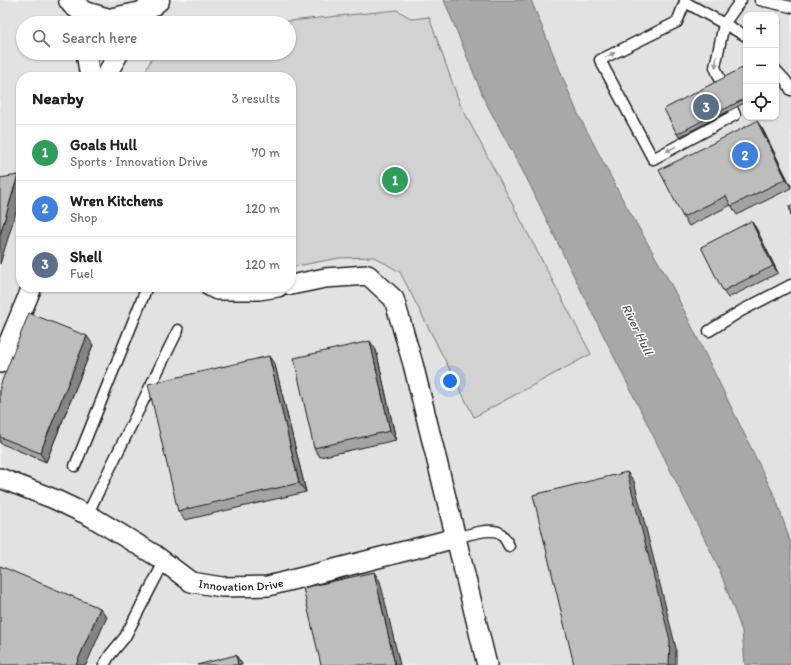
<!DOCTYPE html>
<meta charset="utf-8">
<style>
:root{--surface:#fff;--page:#f2f2f2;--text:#202124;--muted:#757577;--line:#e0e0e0;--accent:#b45309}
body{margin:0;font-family:Itim,sans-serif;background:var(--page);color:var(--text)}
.controls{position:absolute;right:12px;top:12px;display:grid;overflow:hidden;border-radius:8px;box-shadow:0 1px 3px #0004}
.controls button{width:36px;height:36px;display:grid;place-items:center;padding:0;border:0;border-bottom:1px solid var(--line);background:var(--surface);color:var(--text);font:20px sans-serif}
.you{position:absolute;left:450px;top:381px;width:14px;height:14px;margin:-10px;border:3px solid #fff;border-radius:50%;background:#1a73e8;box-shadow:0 0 0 6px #1a73e833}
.badge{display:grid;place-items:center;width:26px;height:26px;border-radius:50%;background:var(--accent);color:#fff;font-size:13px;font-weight:700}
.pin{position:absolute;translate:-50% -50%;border:2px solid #fff;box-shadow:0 1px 4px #0006}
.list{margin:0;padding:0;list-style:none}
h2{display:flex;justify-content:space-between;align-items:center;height:52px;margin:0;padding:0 16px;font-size:17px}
h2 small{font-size:13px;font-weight:400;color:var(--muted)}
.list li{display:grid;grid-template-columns:26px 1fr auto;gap:12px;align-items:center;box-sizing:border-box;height:56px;padding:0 16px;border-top:1px solid var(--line)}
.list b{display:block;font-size:15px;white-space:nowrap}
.list p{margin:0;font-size:13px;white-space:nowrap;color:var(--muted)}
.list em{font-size:13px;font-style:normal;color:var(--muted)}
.icon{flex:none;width:22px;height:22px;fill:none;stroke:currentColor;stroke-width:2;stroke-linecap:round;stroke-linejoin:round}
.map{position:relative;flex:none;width:791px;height:665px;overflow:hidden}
.search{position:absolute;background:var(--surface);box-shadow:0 1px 3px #0004;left:16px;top:16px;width:280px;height:44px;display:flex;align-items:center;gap:10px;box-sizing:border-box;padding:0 14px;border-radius:22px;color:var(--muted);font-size:15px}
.panel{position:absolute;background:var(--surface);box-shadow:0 1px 3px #0004;left:16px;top:72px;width:280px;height:220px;border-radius:16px}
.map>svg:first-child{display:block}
.built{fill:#e2e2e2;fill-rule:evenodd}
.green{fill:#d2d2d2;stroke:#777}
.water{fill:#a8a8a8;stroke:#707070}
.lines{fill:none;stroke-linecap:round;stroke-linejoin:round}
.lane-casing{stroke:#1c1c1c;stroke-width:13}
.street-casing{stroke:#1c1c1c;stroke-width:22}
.primary-casing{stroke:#1c1c1c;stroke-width:25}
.lane{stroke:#fff;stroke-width:10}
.street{stroke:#fff;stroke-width:19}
.primary{stroke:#fff;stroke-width:22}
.wall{fill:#a3a3a3;stroke:#1c1c1c}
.shaded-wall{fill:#848484;stroke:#1c1c1c}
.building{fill:#bdbdbd;stroke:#1c1c1c}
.oneway{fill:#999}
.labels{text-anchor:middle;stroke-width:3;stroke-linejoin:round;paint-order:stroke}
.street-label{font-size:12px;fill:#1c1c1c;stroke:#fff}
.water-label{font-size:13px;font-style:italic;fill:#5b5b5b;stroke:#fff}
</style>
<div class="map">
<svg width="791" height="665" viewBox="0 0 791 665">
<rect width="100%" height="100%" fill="#f2f2f2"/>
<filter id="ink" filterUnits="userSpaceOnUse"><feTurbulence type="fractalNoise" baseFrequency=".025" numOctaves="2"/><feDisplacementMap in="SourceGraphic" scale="8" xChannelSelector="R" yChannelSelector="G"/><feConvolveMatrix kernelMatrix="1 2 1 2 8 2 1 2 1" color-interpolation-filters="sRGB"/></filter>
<g filter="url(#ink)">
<g class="built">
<path d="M0,0H444L485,101L529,183L563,254L718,566L742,631L745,665H0ZM23,23H289V53H23ZM21,77H291V287H21Z"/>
<path d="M531,0H791V544L776,498L673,288L577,112ZM746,15H776V117H746Z"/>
</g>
<path class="green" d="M397,10L412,19L429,17L460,104L591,354L474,417L400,272L374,257L339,258L291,267V77H143L154,53H289V23H270Z"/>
<path class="water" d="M444,0H531L577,112L621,196L673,288L776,499L791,544V665H745L742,631L718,566L563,254L529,183L485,101Z"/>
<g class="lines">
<g class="lane-casing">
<g id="lane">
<path d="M685,0V2L746,36"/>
<path d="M760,0L791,7"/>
<path d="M685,2L677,22L600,60L653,159L735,115L715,67L724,24L741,0"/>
<path d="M776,70L786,81L791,90"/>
<path d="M709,331L741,311L791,285"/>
<path d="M75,466L147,287"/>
<path d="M87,515L178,330"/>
<path d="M456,538C467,535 490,527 500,533C504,536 507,542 509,546"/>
<path d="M104,665L110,655L125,637L164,562"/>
</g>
</g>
<g class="street-casing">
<g id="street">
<path d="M86,53L90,77"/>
<path d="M105,77L119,53"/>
<path d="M291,285L325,278L368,275L394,299L413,364L456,538"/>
<path d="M211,287L217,290H259L278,287"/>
<path d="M0,363L32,287"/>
<path id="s1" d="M0,478L54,499L92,517L155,555L191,582L222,587L268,586L456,538L487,665"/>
</g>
</g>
<g class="primary-casing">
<path id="primary" d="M70,0L73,4L85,13L109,20L142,13L158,0"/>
</g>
<use href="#lane" class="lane"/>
<use href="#street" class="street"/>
<use href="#primary" class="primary"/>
</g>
<g class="wall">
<path d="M742,68L746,75V102L679,137L677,134Z"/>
<path d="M757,121L763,130L791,186V188L737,215L731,205L689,226L683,217Z"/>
<path d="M751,221L756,228L778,273L728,298L723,291Z"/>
<path d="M93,345L46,462L0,443V386Z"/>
<path d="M376,350L396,440L320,457L314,448Z"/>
<path d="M275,365L306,492L185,520L178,511Z"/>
</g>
<g class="shaded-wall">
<path d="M757,121L763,130L791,187L786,179Z"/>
<path d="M18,175L21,179V196L0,264V235Z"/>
<path d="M751,221L756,228L778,273L773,266Z"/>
<path d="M87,336L93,345L46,462L40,453Z"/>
<path d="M370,341L376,350L396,440L390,431Z"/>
<path d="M269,356L275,365L306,492L299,483Z"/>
<path d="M627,472L634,481L676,648V665H669Z"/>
<path d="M374,572L380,581L400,665H395Z"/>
<path d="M100,608L107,617L86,665H76Z"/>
<path d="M236,655L242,664V665H238Z"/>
</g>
<g class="building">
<path d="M742,68L746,75V98L677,134L664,109Z"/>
<path d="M757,121L786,179L731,206L726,196L683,217L659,170Z"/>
<path d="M18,175L0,235V178Z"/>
<path d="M791,205V215L789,206Z"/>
<path d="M751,221L773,266L723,291L701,247Z"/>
<path d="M29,313L87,336L40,453L0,437V386Z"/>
<path d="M370,341L390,431L314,448L294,358Z"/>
<path d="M269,356L299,483L178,511L148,384Z"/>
<path d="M627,472L670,640L669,665H574L533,495Z"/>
<path d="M0,566L100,608L76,665H0Z"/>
<path d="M374,572L395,665H321L303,588Z"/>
<path d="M236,655L238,665H197Z"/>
</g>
<defs><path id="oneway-solid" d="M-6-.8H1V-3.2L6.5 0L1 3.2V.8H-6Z"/></defs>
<g class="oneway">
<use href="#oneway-solid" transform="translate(610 55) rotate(-26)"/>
<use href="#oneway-solid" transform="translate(716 62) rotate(97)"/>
<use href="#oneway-solid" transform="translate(671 149) rotate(152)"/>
</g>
</g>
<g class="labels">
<g class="street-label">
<text dy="4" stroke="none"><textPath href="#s1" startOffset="269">Innovation Drive</textPath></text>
</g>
<g class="water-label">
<text transform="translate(638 329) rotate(64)" y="5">River Hull</text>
</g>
</g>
</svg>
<div class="controls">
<button>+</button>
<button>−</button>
<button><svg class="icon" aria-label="locate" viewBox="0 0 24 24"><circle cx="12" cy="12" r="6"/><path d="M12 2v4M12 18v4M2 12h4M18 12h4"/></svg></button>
</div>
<div class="you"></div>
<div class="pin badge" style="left:395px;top:180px;background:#2e9e5b">1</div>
<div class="pin badge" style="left:745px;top:155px;background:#3f7fe0">2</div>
<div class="pin badge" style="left:706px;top:107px;background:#5c6f8a">3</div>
<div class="search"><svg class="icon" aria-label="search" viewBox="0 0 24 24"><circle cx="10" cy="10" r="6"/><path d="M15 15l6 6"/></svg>Search here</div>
<section class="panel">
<h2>Nearby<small>3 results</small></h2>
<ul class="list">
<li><span class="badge" style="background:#2e9e5b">1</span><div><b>Goals Hull</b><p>Sports · Innovation Drive</p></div><em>70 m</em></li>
<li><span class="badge" style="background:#3f7fe0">2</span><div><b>Wren Kitchens</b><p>Shop</p></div><em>120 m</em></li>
<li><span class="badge" style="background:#5c6f8a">3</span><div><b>Shell</b><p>Fuel</p></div><em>120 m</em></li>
</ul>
</section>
</div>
